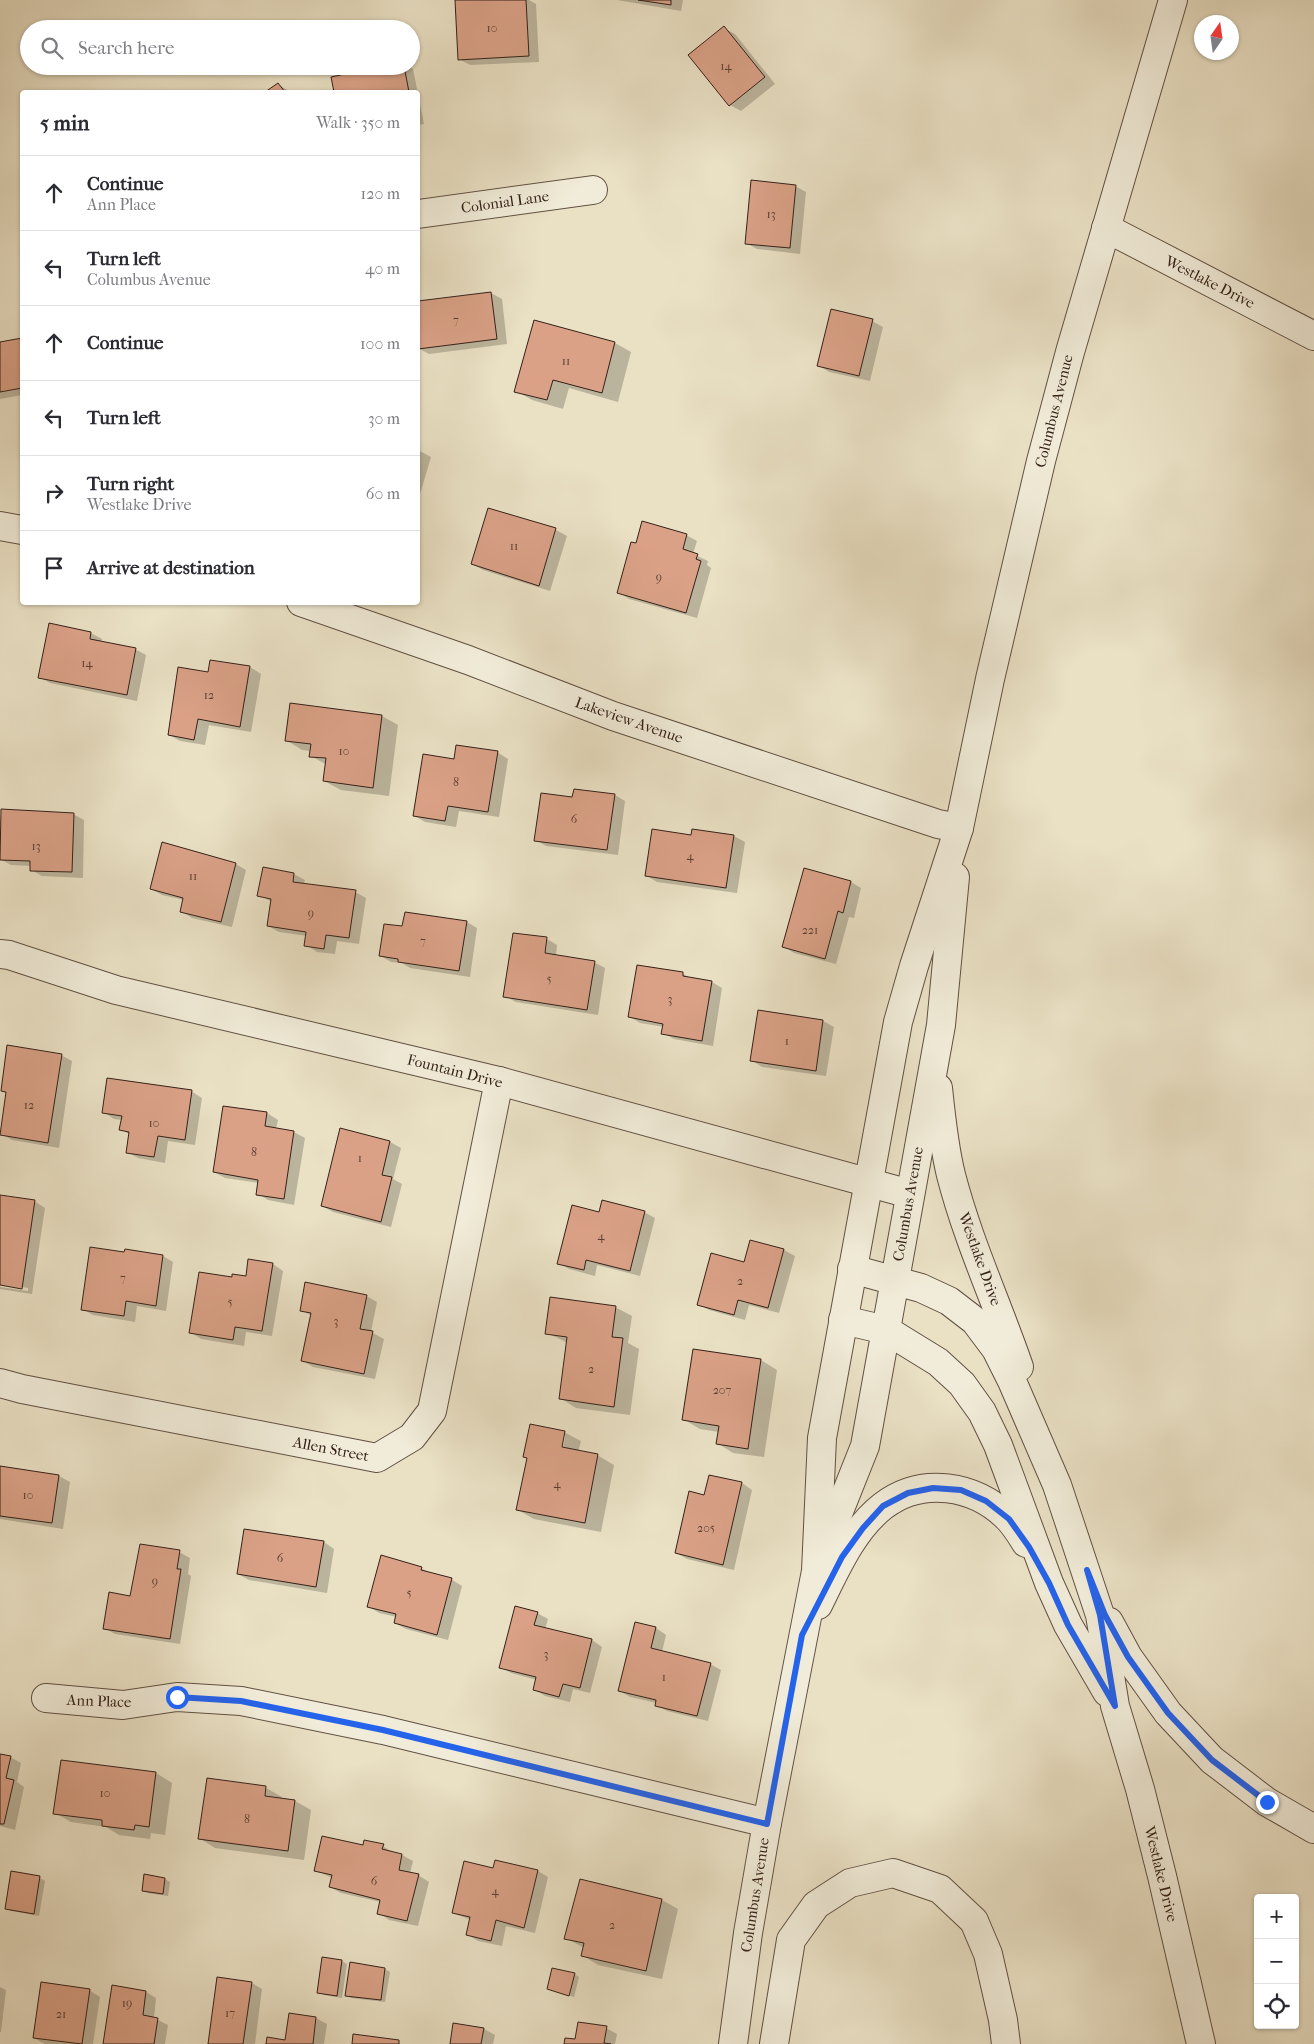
<!DOCTYPE html>
<meta charset="utf-8">
<style>
:root{--surface:#fff;--page:#f7f7f7;--text:#2b2b33;--muted:#7c7c81;--line:#e1e1e2}
body{margin:0;font-family:"IM FELL French Canon",serif;background:var(--page);color:var(--text)}
.controls{position:absolute;right:15px;bottom:15px;display:grid;overflow:hidden;border-radius:5px;box-shadow:0 1px 4px #0004}
.controls button{width:45px;height:45px;display:grid;place-items:center;padding:0;border:0;border-bottom:1px solid var(--line);background:var(--surface);color:var(--text);font:25px sans-serif}
.compass{position:absolute;left:1194px;top:15px;width:45px;height:45px;border-radius:50%;background:var(--surface);box-shadow:0 1px 4px #0004;rotate:13deg}
.stop{position:absolute;width:15px;height:15px;margin:-11px;border:4px solid #2563eb;border-radius:50%;background:#fff}
.stop.end{background:#2563eb;border-color:#fff;box-shadow:0 1px 5px #0008}
.list{margin:0;padding:0;list-style:none}
h2{display:flex;justify-content:space-between;align-items:center;height:65px;margin:0;padding:0 20px;font-size:21px}
h2 small{font-size:16px;font-weight:400;color:var(--muted)}
.list li{display:grid;grid-template-columns:32px 1fr auto;gap:15px;align-items:center;box-sizing:border-box;height:75px;padding:0 20px;border-top:1px solid var(--line)}
.list b{display:block;font-size:19px;white-space:nowrap}
.list p{margin:0;font-size:16px;white-space:nowrap;color:var(--muted)}
.list em{font-size:16px;font-style:normal;color:var(--muted)}
.icon{flex:none;width:28px;height:28px;fill:none;stroke:currentColor;stroke-width:2;stroke-linecap:round;stroke-linejoin:round}
.map{position:relative;flex:none;width:1314px;height:2044px;overflow:hidden}
.search{position:absolute;background:var(--surface);box-shadow:0 1px 4px #0004;left:20px;top:20px;width:400px;height:55px;display:flex;align-items:center;gap:12px;box-sizing:border-box;padding:0 18px;border-radius:28px;color:var(--muted);font-size:19px}
.panel{position:absolute;background:var(--surface);box-shadow:0 1px 4px #0004;left:20px;top:90px;width:400px;height:515px;border-radius:5px}
.map>svg:first-child{display:block}
.shadow{fill:#0003;fill-rule:evenodd}
.building{fill:#daa187;stroke:#332018}
.lines{fill:none;stroke-linecap:round;stroke-linejoin:round}
.minor-casing{stroke:#615043;stroke-width:30}
.minor{stroke:#f1ecd9;stroke-width:28}
.route{stroke:#2563eb;stroke-width:6}
.labels{text-anchor:middle;stroke-width:4.5;stroke-linejoin:round;paint-order:stroke}
.number-label{font-size:12px;fill:#5d4034}
.street-label{font-size:15px;fill:#332018;stroke:#f1ecd9}
</style>
<div class="map">
<svg width="1314" height="2044" viewBox="0 0 1314 2044">
<rect width="100%" height="100%" fill="#eae1c5"/>
<filter id="stains"><feTurbulence type="fractalNoise" baseFrequency=".004" numOctaves="4"/><feColorMatrix values="0 0 0 0 .2 0 0 0 0 .09 0 0 0 0 .02 0 0 0 .5 -.17"/></filter>
<radialGradient id="worn" r=".72"><stop offset=".6" stop-color="#630" stop-opacity="0"/><stop offset="1" stop-color="#630" stop-opacity=".3"/></radialGradient>
<g class="shadow">
<path d="M477,0H529L536,4L539,62L470,65L459,59Z"/>
<path d="M617,0H683L681,11Z"/>
<path d="M724,28L735,34L775,84L741,111L730,105Z"/>
<path d="M388,66H408L413,69L424,124L418,125V92H335L333,78Z"/>
<path d="M279,85L289,91L290,92H267Z"/>
<path d="M795,186L806,192L800,254L757,249L746,243Z"/>
<path d="M491,293L502,299L507,344L429,354L418,348V303Z"/>
<path d="M535,321L615,343L631,352L618,402L569,388L563,409L532,400L516,391Z"/>
<path d="M872,321L883,327L870,381L829,372L818,365Z"/>
<path d="M22,339V395L0,399V343Z"/>
<path d="M418,450L431,457L418,501Z"/>
<path d="M488,509L556,530L567,536L550,591L483,570L472,564Z"/>
<path d="M686,535L697,541L693,554L708,561L707,565L711,568L697,618L629,599L618,592Z"/>
<path d="M50,625L91,633L102,639L101,642L135,649L146,655L137,701L50,683L39,677Z"/>
<path d="M211,661L250,667L261,674L251,732L209,725L205,745L180,741L169,735L209,674Z"/>
<path d="M382,716L398,725L389,796L341,790L324,781L327,765L311,756V751L302,750L286,740Z"/>
<path d="M497,752L508,759L499,817L459,811L456,827L425,822L415,816L455,761Z"/>
<path d="M615,795L625,801L618,855L546,846L536,840L574,798Z"/>
<path d="M73,814L84,820L83,878L42,876L31,870V866L11,865L0,859Z"/>
<path d="M692,836H734L745,842L737,893L657,882L647,876Z"/>
<path d="M236,864L246,870L232,927L192,918L181,911L184,900L162,895L151,889Z"/>
<path d="M264,868L294,874L305,880L304,884L355,892L366,898L359,944L337,941L335,954L317,952L306,945L307,936L279,932L268,926L272,902L259,895Z"/>
<path d="M851,882L861,888L854,918L849,917L836,964L794,953L784,947Z"/>
<path d="M467,922L477,928L470,977L410,968L402,963L391,962L381,956L404,928Z"/>
<path d="M547,939L557,945L556,956L594,962L605,968L598,1015L516,1002L505,996Z"/>
<path d="M683,974L692,979L712,982L722,988L713,1046L674,1039L663,1033L664,1027L640,1023L630,1017Z"/>
<path d="M759,1011L823,1021L834,1027L826,1076L762,1067L751,1060Z"/>
<path d="M61,1055L72,1061L59,1148L12,1140L1,1134L7,1094L2,1091Z"/>
<path d="M191,1091L202,1098L195,1145L168,1141L165,1163L138,1158L127,1152L130,1135L121,1129L122,1120L114,1119L103,1112Z"/>
<path d="M224,1107L267,1113L278,1120L276,1129L294,1132L305,1138L294,1205L268,1200L258,1194L259,1183L225,1178L214,1172Z"/>
<path d="M341,1130L390,1142L401,1148L393,1179L402,1184L391,1227L333,1212L322,1206Z"/>
<path d="M0,1197L34,1201L45,1208L32,1294L0,1289V1287L28,1291V1288L0,1284Z"/>
<path d="M644,1212L655,1218L640,1276L597,1265L595,1276L569,1269L559,1263L600,1214Z"/>
<path d="M751,1242L784,1250L795,1256L779,1313L749,1305L745,1320L709,1310L698,1304L745,1263Z"/>
<path d="M163,1256L173,1262L166,1311L137,1306L135,1322L93,1315L82,1309Z"/>
<path d="M273,1264L283,1271L272,1336L246,1332L244,1346L201,1339L190,1332L233,1278L247,1277Z"/>
<path d="M366,1296L377,1302L371,1332L384,1339L375,1379L313,1367L303,1361L312,1316L301,1310Z"/>
<path d="M615,1307L632,1316L628,1343L639,1349L630,1415L576,1408L560,1398L568,1343L547,1333Z"/>
<path d="M694,1350L761,1360L777,1370L764,1457L733,1453L717,1443L719,1432L700,1429L683,1419Z"/>
<path d="M564,1432L581,1441L578,1452L597,1455L614,1465L601,1532L534,1519L518,1510ZM563,1436H565L562,1453Z"/>
<path d="M0,1467L59,1476L70,1482L63,1529L0,1519Z"/>
<path d="M710,1476L742,1483L752,1490L734,1570L687,1559L676,1553L705,1496Z"/>
<path d="M324,1542L334,1549L327,1593L249,1580L238,1574Z"/>
<path d="M179,1552L190,1558L188,1574L191,1576L180,1644L115,1634L104,1628L131,1597Z"/>
<path d="M421,1568L433,1574L451,1579L462,1586L448,1640L406,1629L395,1623L397,1617L379,1613L368,1606Z"/>
<path d="M537,1613L548,1619L545,1629L592,1640L602,1647L590,1693L573,1689L570,1702L545,1696L535,1690L537,1680L511,1673L501,1667Z"/>
<path d="M636,1623L656,1628L666,1635L662,1652L710,1664L721,1670L708,1721L667,1711L656,1705L657,1703L630,1697L620,1691Z"/>
<path d="M0,1755L10,1757L21,1763L17,1782L24,1787L15,1830L0,1826Z"/>
<path d="M62,1761L156,1773L172,1783L165,1835L151,1833L150,1839L119,1835L106,1827L71,1822L55,1813Z"/>
<path d="M266,1788L282,1797L281,1799L295,1801L311,1810L304,1860L215,1848L199,1838Z"/>
<path d="M383,1846L393,1853L402,1855L413,1861L410,1873L418,1875L429,1882L418,1926L389,1920L379,1913L381,1902L341,1893L330,1887L332,1878L315,1870L364,1847Z"/>
<path d="M493,1870L538,1871L548,1877L535,1933L506,1926L502,1946L478,1941L468,1935L471,1920L453,1913Z"/>
<path d="M12,1873L40,1878L45,1881L39,1916L11,1911L6,1908Z"/>
<path d="M165,1879L170,1882L168,1896L148,1893L143,1890Z"/>
<path d="M581,1881L662,1900L678,1909L662,1979L598,1965L582,1955L584,1948L566,1938Z"/>
<path d="M342,1961L347,1964L342,1998L324,1995L319,1992Z"/>
<path d="M385,1969L390,1972L385,2002L351,1998L346,1995Z"/>
<path d="M574,1974L579,1977L574,1997L548,1989Z"/>
<path d="M252,1983L262,1989L255,2044H209Z"/>
<path d="M0,1987L6,1990L1,2032H0Z"/>
<path d="M89,1990L100,1997L93,2044H45L34,2038Z"/>
<path d="M146,1992L156,1998L154,2018L168,2025L165,2044H104Z"/>
<path d="M290,2015L316,2018L327,2024L324,2044H267L286,2041Z"/>
<path d="M454,2024L484,2029L495,2035L493,2044H451Z"/>
<path d="M606,2028L617,2034L615,2044H565Z"/>
</g>
<g class="building">
<path d="M455,0H526L529,56L458,60Z"/>
<path d="M638,0H671V5Z"/>
<path d="M724,26L765,77L729,106L688,55Z"/>
<path d="M382,66H404L409,92H334L331,77Z"/>
<path d="M278,83L285,92H265Z"/>
<path d="M751,180L796,185L790,248L745,244Z"/>
<path d="M491,292L497,339L418,349V301Z"/>
<path d="M831,309L873,319L859,376L817,366Z"/>
<path d="M534,320L615,342L602,393L553,380L547,400L514,392Z"/>
<path d="M22,338V388L0,392V342Z"/>
<path d="M488,508L556,528L539,586L471,564Z"/>
<path d="M642,521L687,534L683,549L698,554L696,559L701,561L686,613L617,593L631,542L636,543Z"/>
<path d="M49,623L91,632L90,639L136,648L127,695L38,678Z"/>
<path d="M210,660L250,666L240,727L198,719L194,740L168,735L178,667L208,672Z"/>
<path d="M290,703L382,715L373,788L323,781L326,758L309,757L311,744L285,741Z"/>
<path d="M456,745L498,751L488,812L448,806L445,821L413,816L423,754L454,759Z"/>
<path d="M574,789L615,794L607,850L534,841L541,793L572,797Z"/>
<path d="M1,809L74,813L72,872L30,871V861L0,860Z"/>
<path d="M652,829L691,835L692,829L734,835L726,888L645,876Z"/>
<path d="M162,842L236,863L221,922L180,912L183,898L150,889Z"/>
<path d="M263,867L294,873L293,882L356,890L349,938L326,935L324,949L304,946L306,932L267,926L271,899L257,896Z"/>
<path d="M804,868L851,881L843,913L838,911L825,959L782,947Z"/>
<path d="M405,912L467,921L459,971L398,962V959L379,956L384,924L402,926Z"/>
<path d="M513,933L547,937L545,953L595,961L587,1010L503,997Z"/>
<path d="M637,965L683,972V976L712,981L702,1041L661,1034L663,1024L628,1017Z"/>
<path d="M758,1010L823,1020L816,1071L750,1061Z"/>
<path d="M7,1045L62,1054L48,1143L0,1135L6,1092L1,1091Z"/>
<path d="M107,1078L192,1090L185,1140L158,1136L154,1157L126,1153L129,1132L119,1130L122,1116L102,1113Z"/>
<path d="M223,1106L267,1112L265,1126L294,1131L284,1199L256,1195L258,1180L213,1172Z"/>
<path d="M340,1128L390,1141L382,1175L392,1177L381,1222L321,1206Z"/>
<path d="M0,1195L35,1200L22,1289L0,1285Z"/>
<path d="M602,1200L645,1211L630,1271L586,1260L584,1270L557,1264L572,1205L599,1212Z"/>
<path d="M750,1240L784,1249L768,1308L738,1300L734,1315L697,1305L711,1253L744,1262Z"/>
<path d="M90,1247L124,1252L125,1249L163,1255L156,1306L126,1301L124,1316L81,1310Z"/>
<path d="M248,1259L273,1263L262,1331L235,1327L233,1340L189,1333L199,1272L232,1277V1274L246,1276Z"/>
<path d="M305,1282L367,1295L360,1329L373,1331L364,1374L301,1361L311,1313L300,1311Z"/>
<path d="M550,1297L616,1306L612,1337L623,1338L614,1407L559,1399L567,1337L545,1334Z"/>
<path d="M693,1349L761,1359L748,1449L716,1444L719,1426L682,1420Z"/>
<path d="M530,1424L565,1431L562,1447L598,1454L585,1523L516,1510L527,1458L523,1457Z"/>
<path d="M0,1466L59,1475L52,1523L0,1516Z"/>
<path d="M709,1475L742,1482L723,1565L675,1553L689,1491L704,1495Z"/>
<path d="M244,1529L324,1541L316,1587L237,1574Z"/>
<path d="M140,1544L180,1550L177,1569H181L170,1639L103,1629L109,1592L130,1596Z"/>
<path d="M381,1555L422,1567L421,1570L452,1578L437,1635L394,1623L396,1614L367,1607Z"/>
<path d="M515,1606L538,1612L534,1625L592,1639L580,1688L563,1684L559,1697L533,1690L536,1677L499,1668Z"/>
<path d="M635,1622L656,1627L651,1648L711,1663L697,1716L655,1706L656,1700L618,1691Z"/>
<path d="M0,1754L11,1756L6,1778L14,1780L4,1824H0Z"/>
<path d="M61,1760L156,1772L149,1827L135,1825L134,1830L102,1826V1820L53,1814Z"/>
<path d="M207,1778L266,1786L265,1796L295,1800L288,1851L198,1839Z"/>
<path d="M322,1836L363,1845L364,1840L384,1844L382,1849L402,1854L399,1870L419,1874L407,1921L377,1914L380,1900L329,1887L332,1875L314,1871Z"/>
<path d="M495,1860L538,1870L524,1928L496,1920L491,1941L466,1935L470,1917L452,1913L464,1861L493,1868Z"/>
<path d="M11,1871L40,1876L34,1914L5,1909Z"/>
<path d="M144,1874L165,1878L163,1894L142,1891Z"/>
<path d="M580,1879L662,1899L646,1971L581,1956L584,1943L564,1939Z"/>
<path d="M322,1957L342,1960L337,1996L317,1993Z"/>
<path d="M350,1962L385,1968L381,2000L345,1996Z"/>
<path d="M552,1968L575,1973L569,1996L547,1989Z"/>
<path d="M217,1977L252,1982L243,2044H208Z"/>
<path d="M41,1982L90,1989L82,2044L33,2038Z"/>
<path d="M112,1985L146,1991L143,2015L158,2018L154,2044H103Z"/>
<path d="M289,2013L316,2017L313,2044H266L267,2037L285,2040Z"/>
<path d="M578,2022L607,2026L604,2043L611,2044H564L565,2038L575,2039Z"/>
<path d="M453,2023L484,2028L481,2044H450Z"/>
<path d="M353,2034L399,2040V2044H352Z"/>
</g>
<g class="lines">
<g class="minor-casing">
<g id="minor">
<path d="M418,214L593,190"/>
<path d="M1106,228L1314,336"/>
<path d="M0,526L22,530"/>
<path d="M301,602L468,660L613,716L938,824L959,828"/>
<path d="M0,954L9,955L116,990L499,1081L910,1194"/>
<path d="M938,1088C941,1117 944,1147 951,1175C968,1241 997,1303 1019,1367"/>
<path d="M852,1269L921,1288L949,1301L975,1321L996,1349L1012,1381L1057,1485L1100,1615L1115,1706L1140,1789L1162,1876L1201,2044"/>
<path d="M843,1320L886,1330L938,1362L962,1384L982,1412L998,1445L1049,1583L1068,1625L1107,1692"/>
<path d="M0,1383L22,1389L377,1458L412,1437L432,1411L499,1081"/>
<path d="M824,1549L865,1446L941,1025L955,877"/>
<path d="M818,1605C835,1571 852,1530 883,1506C922,1476 975,1485 1008,1518C1015,1525 1021,1535 1026,1543"/>
<path d="M1109,1622L1128,1657L1168,1713L1212,1760L1267,1802L1314,1829"/>
<path d="M46,1698L123,1705L177,1697L241,1701L383,1730L767,1823"/>
<path d="M733,2044L748,1933L767,1823L816,1571L822,1438L898,1022L914,966L959,828L990,679L1041,461L1070,352L1173,0"/>
<path d="M774,2044L791,1940L816,1905L850,1883L893,1873L940,1889L974,1921L988,1954L1003,2020L1006,2044"/>
</g>
</g>
<use href="#minor" class="minor"/>
</g>
<g class="lines">
<path class="route" d="M177,1697L241,1701L383,1730L767,1824L802,1635L842,1557L863,1528L883,1506L908,1493L933,1488L961,1490L986,1501L1009,1519L1029,1547L1049,1583L1068,1625L1115,1706L1100,1615L1087,1570L1105,1615L1128,1657L1168,1713L1212,1760L1267,1802"/>
</g>
<g class="labels">
<g class="number-label">
<text x="492" y="32">10</text>
<text x="726" y="70">14</text>
<text x="771" y="218">13</text>
<text x="456" y="324">7</text>
<text x="566" y="365">11</text>
<text x="514" y="550">11</text>
<text x="659" y="581">9</text>
<text x="87" y="667">14</text>
<text x="209" y="699">12</text>
<text x="344" y="755">10</text>
<text x="456" y="786">8</text>
<text x="574" y="823">6</text>
<text x="36" y="850">13</text>
<text x="690" y="860">4</text>
<text x="193" y="880">11</text>
<text x="311" y="917">9</text>
<text x="810" y="934">221</text>
<text x="423" y="945">7</text>
<text x="549" y="983">5</text>
<text x="670" y="1003">3</text>
<text x="787" y="1045">1</text>
<text x="29" y="1109">12</text>
<text x="154" y="1127">10</text>
<text x="254" y="1156">8</text>
<text x="360" y="1162">1</text>
<text x="601" y="1240">4</text>
<text x="123" y="1282">7</text>
<text x="740" y="1285">2</text>
<text x="230" y="1306">5</text>
<text x="336" y="1325">3</text>
<text x="591" y="1373">2</text>
<text x="722" y="1394">207</text>
<text x="557" y="1488">4</text>
<text x="28" y="1499">10</text>
<text x="706" y="1532">205</text>
<text x="280" y="1562">6</text>
<text x="155" y="1585">9</text>
<text x="409" y="1597">5</text>
<text x="546" y="1658">3</text>
<text x="664" y="1681">1</text>
<text x="105" y="1797">10</text>
<text x="247" y="1823">8</text>
<text x="374" y="1885">6</text>
<text x="495" y="1895">4</text>
<text x="612" y="1929">2</text>
<text x="127" y="2007">19</text>
<text x="230" y="2017">17</text>
<text x="61" y="2018">21</text>
</g>
<g class="street-label">
<text transform="translate(505 202) rotate(-8)" y="5">Colonial Lane</text>
<text transform="translate(1210 282) rotate(27)" y="5">Westlake Drive</text>
<text transform="translate(1054 411) rotate(-76)" y="5">Columbus Avenue</text>
<text transform="translate(629 720) rotate(19)" y="5">Lakeview Avenue</text>
<text transform="translate(455 1071) rotate(14)" y="5">Fountain Drive</text>
<text transform="translate(908 1204) rotate(-80)" y="5">Columbus Avenue</text>
<text transform="translate(980 1259) rotate(70)" y="5">Westlake Drive</text>
<text transform="translate(331 1449) rotate(11)" y="5">Allen Street</text>
<text transform="translate(99 1701) rotate(2)" y="5">Ann Place</text>
<text transform="translate(1161 1874) rotate(76)" y="5">Westlake Drive</text>
<text transform="translate(755 1895) rotate(-81)" y="5">Columbus Avenue</text>
</g>
</g>
<rect width="100%" height="100%" filter="url(#stains)"/>
<rect width="100%" height="100%" fill="url(#worn)"/>
</svg>
<div class="controls">
<button>+</button>
<button>−</button>
<button><svg class="icon" aria-label="locate" viewBox="0 0 24 24"><circle cx="12" cy="12" r="6"/><path d="M12 2v4M12 18v4M2 12h4M18 12h4"/></svg></button>
</div>
<svg class="compass" viewBox="-18 -18 36 36"><path d="M0-13l5 13h-10z" fill="#e53935"/><path d="M0 13l5-13h-10z" fill="#7c7c81"/></svg>
<div class="stop" style="left:177px;top:1697px"></div>
<div class="stop end" style="left:1267px;top:1802px"></div>
<div class="search"><svg class="icon" aria-label="search" viewBox="0 0 24 24"><circle cx="10" cy="10" r="6"/><path d="M15 15l6 6"/></svg>Search here</div>
<section class="panel">
<h2>5 min<small>Walk · 350 m</small></h2>
<ul class="list">
<li><svg class="icon" aria-label="ahead" viewBox="0 0 24 24"><path d="M12 20V5M6 11l6-6 6 6"/></svg><div><b>Continue</b><p>Ann Place</p></div><em>120 m</em></li>
<li><svg class="icon" aria-label="left" viewBox="0 0 24 24"><path d="M17 20v-9H6M10 6l-5 5 5 5"/></svg><div><b>Turn left</b><p>Columbus Avenue</p></div><em>40 m</em></li>
<li><svg class="icon" aria-label="ahead" viewBox="0 0 24 24"><path d="M12 20V5M6 11l6-6 6 6"/></svg><div><b>Continue</b></div><em>100 m</em></li>
<li><svg class="icon" aria-label="left" viewBox="0 0 24 24"><path d="M17 20v-9H6M10 6l-5 5 5 5"/></svg><div><b>Turn left</b></div><em>30 m</em></li>
<li><svg class="icon" aria-label="right" viewBox="0 0 24 24"><path d="M7 20v-9h11M14 6l5 5-5 5"/></svg><div><b>Turn right</b><p>Westlake Drive</p></div><em>60 m</em></li>
<li><svg class="icon" aria-label="arrive" viewBox="0 0 24 24"><path d="M6 21V4h12l-3 4 3 4H6"/></svg><div><b>Arrive at destination</b></div></li>
</ul>
</section>
</div>
